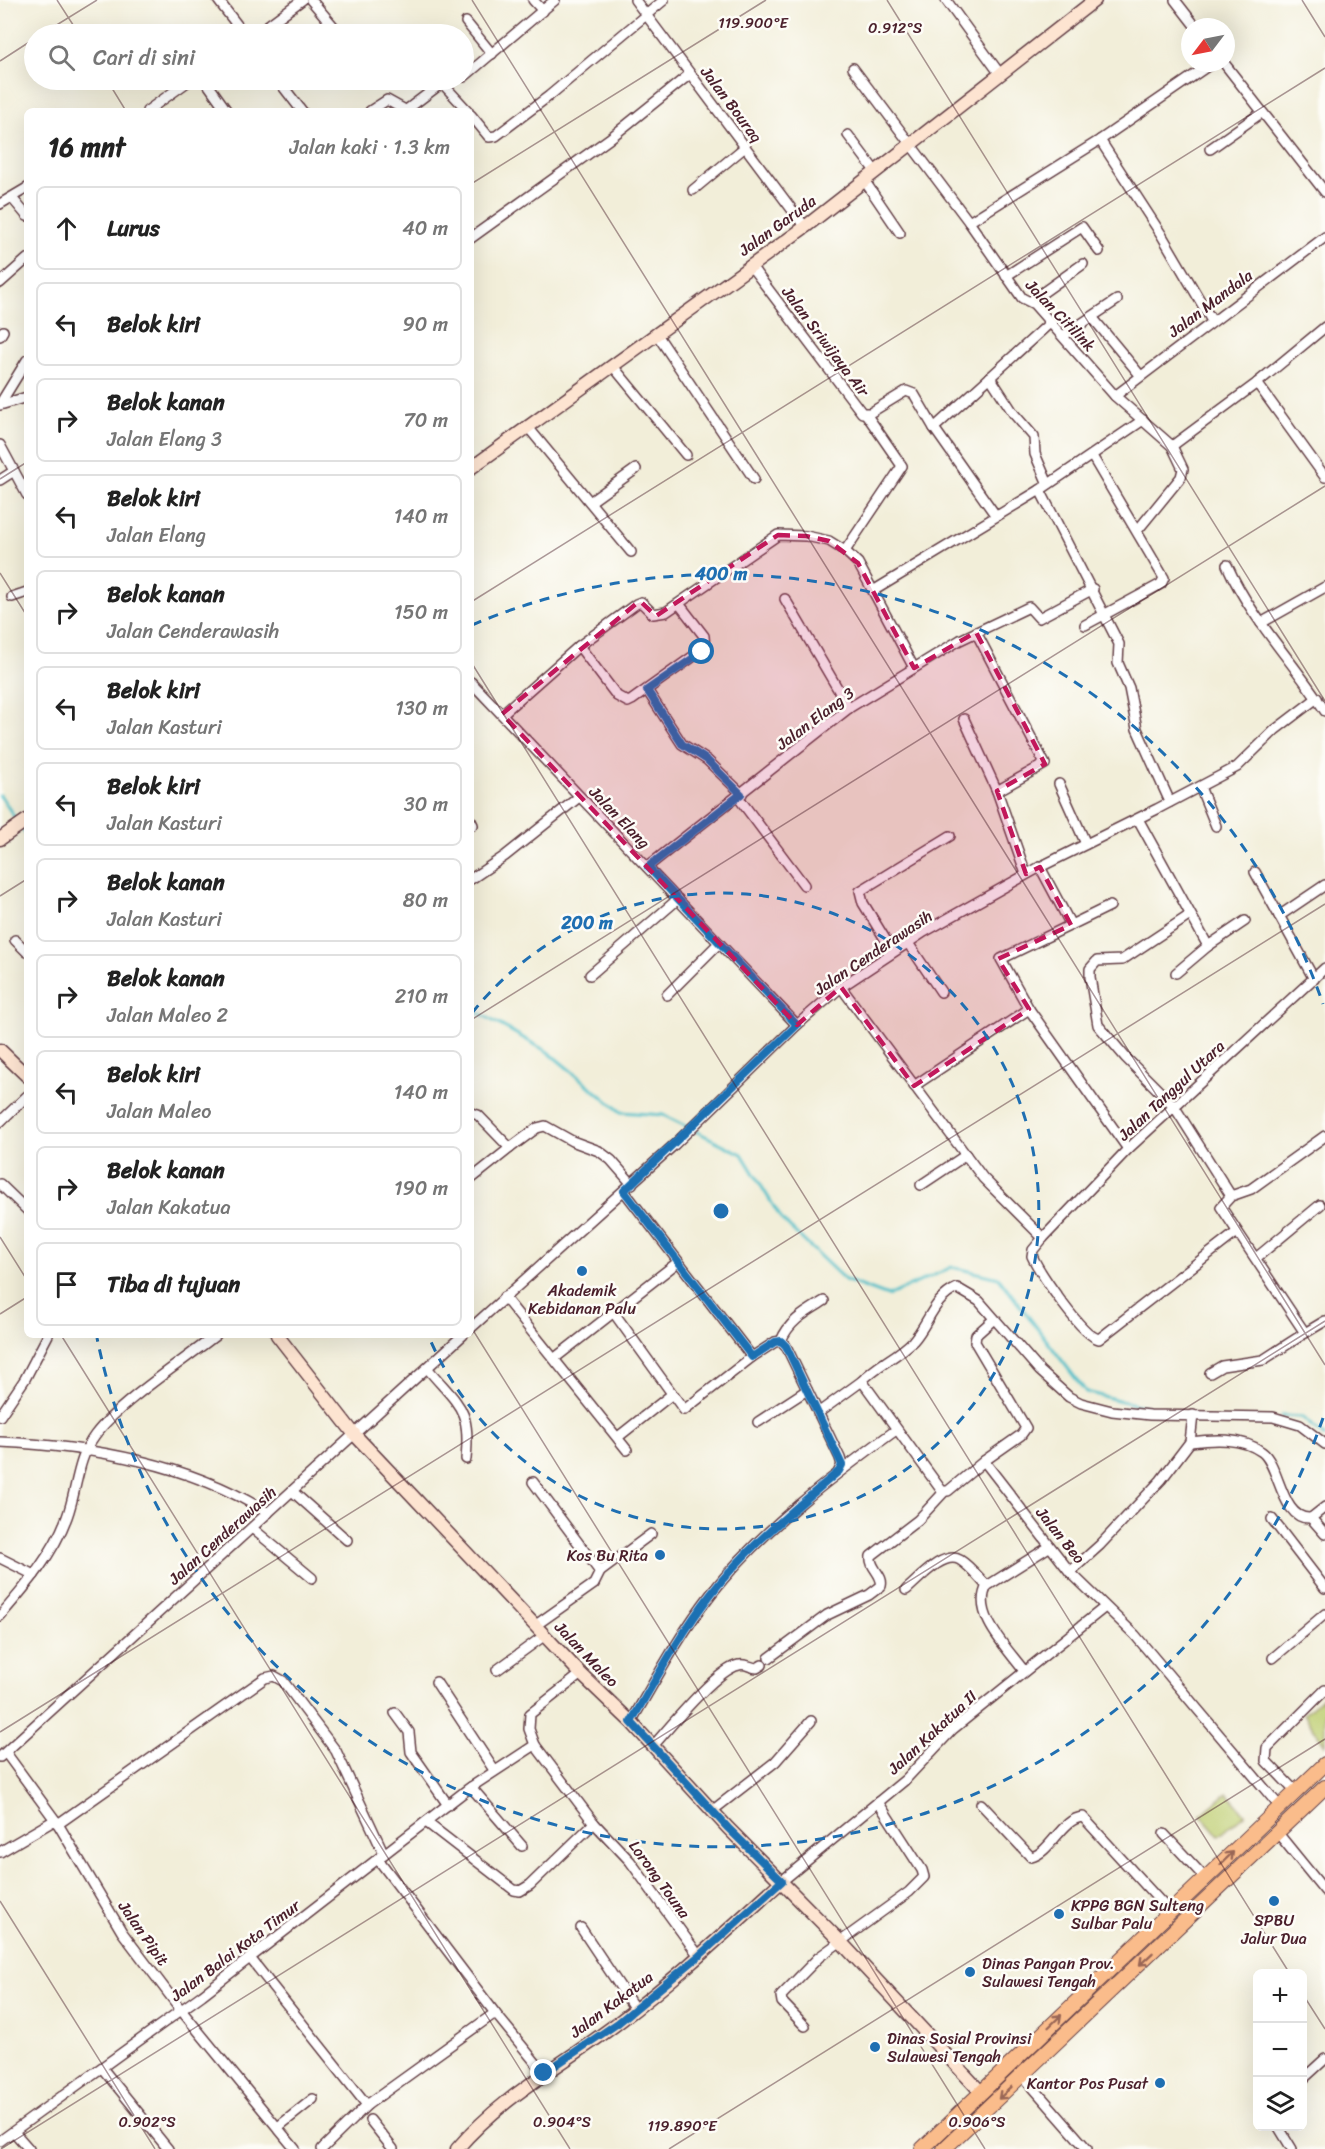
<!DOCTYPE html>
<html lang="id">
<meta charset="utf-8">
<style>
:root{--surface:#fff;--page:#f6f6f6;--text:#222;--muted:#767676;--line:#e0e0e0}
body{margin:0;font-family:Sriracha,sans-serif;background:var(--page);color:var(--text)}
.controls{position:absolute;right:18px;bottom:18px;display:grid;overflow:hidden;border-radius:9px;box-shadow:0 6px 24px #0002}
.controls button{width:54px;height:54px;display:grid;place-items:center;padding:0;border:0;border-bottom:2px solid var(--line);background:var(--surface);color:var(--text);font:30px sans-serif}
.compass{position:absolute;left:1181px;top:18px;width:54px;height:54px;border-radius:50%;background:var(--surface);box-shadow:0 6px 24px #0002;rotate:238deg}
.stop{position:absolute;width:18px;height:18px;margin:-14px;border:4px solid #1f6fb2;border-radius:50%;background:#fff}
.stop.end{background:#1f6fb2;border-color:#fff;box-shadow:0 2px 6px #0008}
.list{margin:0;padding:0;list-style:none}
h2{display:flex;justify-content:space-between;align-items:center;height:78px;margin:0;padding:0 24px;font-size:26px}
h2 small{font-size:20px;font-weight:400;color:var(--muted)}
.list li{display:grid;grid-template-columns:39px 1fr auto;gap:18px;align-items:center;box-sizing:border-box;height:84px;margin:0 12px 12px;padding:0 12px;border:2px solid var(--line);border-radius:9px}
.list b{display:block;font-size:22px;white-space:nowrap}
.list p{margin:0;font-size:20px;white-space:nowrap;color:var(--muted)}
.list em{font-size:20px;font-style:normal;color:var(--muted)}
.icon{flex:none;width:33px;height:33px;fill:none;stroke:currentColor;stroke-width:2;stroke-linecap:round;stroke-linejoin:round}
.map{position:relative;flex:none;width:1325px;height:2149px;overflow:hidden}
.search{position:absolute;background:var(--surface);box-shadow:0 6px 24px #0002;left:24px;top:24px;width:450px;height:66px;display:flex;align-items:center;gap:15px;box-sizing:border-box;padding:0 21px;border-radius:33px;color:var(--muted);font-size:22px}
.panel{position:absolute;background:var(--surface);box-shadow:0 6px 24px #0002;left:24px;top:108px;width:450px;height:1230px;border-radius:9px}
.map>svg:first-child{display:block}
.green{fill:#bece71;stroke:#84764e;stroke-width:1.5}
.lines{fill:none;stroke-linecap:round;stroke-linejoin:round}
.stream{stroke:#51bfc9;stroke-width:3}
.street-casing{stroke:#633e45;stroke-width:12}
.secondary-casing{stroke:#633e45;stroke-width:15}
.primary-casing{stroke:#633e45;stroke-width:16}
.street{stroke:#fff;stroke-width:9}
.secondary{stroke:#fde4d1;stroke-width:12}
.primary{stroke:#fabc8b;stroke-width:14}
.oneway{stroke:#996656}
.route{stroke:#1f6fb2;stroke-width:8}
.marked{fill:#c2185b;fill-opacity:0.2;stroke:#c2185b;stroke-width:4.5;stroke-dasharray:12 8;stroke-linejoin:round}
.ticks{fill:none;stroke:#4a1f2b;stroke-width:1.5;stroke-opacity:0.45}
.ring{fill:none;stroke:#1f6fb2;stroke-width:3;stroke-dasharray:10 8}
.poi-dot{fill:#1f6fb2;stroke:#fdfcf7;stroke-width:2}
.labels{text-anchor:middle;stroke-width:5;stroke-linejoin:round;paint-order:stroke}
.street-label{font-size:16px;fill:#4a1f2b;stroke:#fdfcf7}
.poi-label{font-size:16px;fill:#4a1f2b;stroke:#fdfcf7;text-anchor:start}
.ticks-label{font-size:15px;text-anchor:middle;fill:#4a1f2b;stroke:#fdfcf7;stroke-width:5;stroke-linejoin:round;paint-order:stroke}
.centre{fill:#1f6fb2;stroke:#fdfcf7;stroke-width:3}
.ring-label{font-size:18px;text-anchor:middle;font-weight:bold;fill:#1f6fb2;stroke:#fdfcf7;stroke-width:5;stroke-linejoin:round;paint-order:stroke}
</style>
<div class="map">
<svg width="1325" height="2149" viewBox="0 0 1325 2149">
<rect width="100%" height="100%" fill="#fdfcf7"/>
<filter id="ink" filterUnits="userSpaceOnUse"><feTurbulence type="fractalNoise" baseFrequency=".0167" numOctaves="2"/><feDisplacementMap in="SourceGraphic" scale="12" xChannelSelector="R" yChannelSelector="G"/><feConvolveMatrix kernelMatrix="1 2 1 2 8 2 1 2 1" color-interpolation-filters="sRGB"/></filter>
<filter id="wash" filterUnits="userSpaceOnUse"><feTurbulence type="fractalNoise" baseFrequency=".008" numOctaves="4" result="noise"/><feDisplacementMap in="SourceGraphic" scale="24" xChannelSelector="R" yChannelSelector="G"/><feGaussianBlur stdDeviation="1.35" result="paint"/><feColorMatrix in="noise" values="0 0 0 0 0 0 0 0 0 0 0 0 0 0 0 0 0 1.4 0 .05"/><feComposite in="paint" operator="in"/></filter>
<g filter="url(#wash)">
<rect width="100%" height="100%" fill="#f2eed9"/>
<g class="green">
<path d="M1325,1695V1745L1304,1714Z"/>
<path d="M1227,1793L1245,1814L1219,1836L1201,1815Z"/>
</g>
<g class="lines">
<g class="stream">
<path d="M0,795L17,821"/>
<path d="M21,827L27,836"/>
<path d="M471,1013H479L548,1052L621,1112L663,1115L742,1154L782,1220L845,1280L888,1296L952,1267L999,1278L1086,1392L1162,1411"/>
<path d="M1282,1416L1302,1417L1325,1437"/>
</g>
</g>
</g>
<g filter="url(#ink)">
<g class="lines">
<g class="street-casing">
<g id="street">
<path d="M218,0L244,34"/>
<path d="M311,0L340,34"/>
<path d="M533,0L543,11"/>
<path d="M635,0L805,227"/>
<path d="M946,0L1000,74"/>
<path d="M1175,0L1196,27"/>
<path d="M466,22L492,54"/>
<path d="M256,34L302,0"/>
<path d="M1224,63L1325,192"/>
<path d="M853,68L969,222L1022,298L1034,304L1115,396L1172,446L1183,469L1181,477L1137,531"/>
<path d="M464,77L555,0"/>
<path d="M205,80L227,111"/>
<path d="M278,80L302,111"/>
<path d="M147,111L190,80"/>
<path d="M370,111L387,100L405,110"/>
<path d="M405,111L442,83L468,111"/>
<path d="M471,115L489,137L496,136L549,96L664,0"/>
<path d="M848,135L875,171"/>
<path d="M1210,149L1261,113"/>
<path d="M864,180L900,233"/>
<path d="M693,190L745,147"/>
<path d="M12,198L27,216"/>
<path d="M0,204L27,188"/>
<path d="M969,222L1100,140"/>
<path d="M471,238L609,139L690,74"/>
<path d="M750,265L862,413H870L906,391L914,394L934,428L996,516"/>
<path d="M1006,276L1082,227L1099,251"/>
<path d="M0,283L27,259"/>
<path d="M1031,301L1083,264"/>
<path d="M1092,317L1140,375"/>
<path d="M1212,321L1161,234L1100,140L1212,63"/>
<path d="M656,333L754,479"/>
<path d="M0,336L3,331"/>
<path d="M1063,336L1117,300"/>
<path d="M612,365L686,455"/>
<path d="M990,377L1014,414L1034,437L1035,454L1048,484"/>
<path d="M1257,383L1325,477"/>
<path d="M1115,396L1325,237"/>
<path d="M0,404L27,360"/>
<path d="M0,405L27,397"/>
<path d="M527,426L631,552"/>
<path d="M934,428L1051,322"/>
<path d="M0,445L27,495"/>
<path d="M1172,446L1257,383L1325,327"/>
<path d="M0,480L14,471"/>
<path d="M1040,490L1119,644L1118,663L1129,688L1137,729L1170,802"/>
<path d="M590,502L636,469"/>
<path d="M845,551L902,466L866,414"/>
<path d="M1227,565C1251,619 1293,661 1325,711"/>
<path d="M12,597L27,592"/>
<path d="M785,599L849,708"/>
<path d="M1261,623L1325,587"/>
<path d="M1085,625L1161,584L1164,578L1092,456"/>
<path d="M579,646L617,696L628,702L632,700L705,648L704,636L680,605"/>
<path d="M914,668L873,591L1040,490L1143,420"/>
<path d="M471,682L797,1025"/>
<path d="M647,690L682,744L707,760L742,794"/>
<path d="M502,714L579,646L636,604L641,602L653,614L666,612L778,535L806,536L829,541L845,551L858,563L873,591"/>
<path d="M964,719L997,791L1045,764L976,632"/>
<path d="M1059,784L1086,844"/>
<path d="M1200,787L1216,826"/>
<path d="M997,791L1026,874"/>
<path d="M738,797L804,885"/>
<path d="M1138,819L1208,946L1176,973"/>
<path d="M471,821L473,825"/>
<path d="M647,867L849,708L960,640L1029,607L1039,618L1093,589"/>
<path d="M1255,872L1314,979"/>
<path d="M471,879L505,856L579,797"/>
<path d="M1190,915L1122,960L1097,961L1090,969V977L1098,1025L1126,1058L1174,1106L1231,1196"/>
<path d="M1279,916L1325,885"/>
<path d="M1071,925L1110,906"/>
<path d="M15,940L27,952"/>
<path d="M908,943L941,992"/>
<path d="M1208,946L1245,921"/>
<path d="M893,952L863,903L860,891L950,836"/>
<path d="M590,975L678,899"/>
<path d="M841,987L983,1178L1043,1238"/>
<path d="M667,995L719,943"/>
<path d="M1029,1009L1001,959L1071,925L1040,867"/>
<path d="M914,1086L1029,1009L1128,1149"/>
<path d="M471,1113L478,1115L510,1148L471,1179"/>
<path d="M0,1122L27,1096"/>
<path d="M1325,1136L1251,1189L1231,1196L1221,1207L1305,1333L1325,1321"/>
<path d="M510,1148L537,1128L545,1126L572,1141L599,1151L611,1160L632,1184"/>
<path d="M0,1184L27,1210"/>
<path d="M921,1185L966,1155"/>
<path d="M624,1191L752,1357L775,1342L781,1341L786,1346L840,1458L842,1465L839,1471"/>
<path d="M1237,1232L1099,1339C1082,1336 1040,1273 1032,1256L1033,1250L1043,1238L1128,1149L1325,968"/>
<path d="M1256,1258L1320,1205"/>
<path d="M504,1297L627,1450"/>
<path d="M614,1313L684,1410L752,1357"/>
<path d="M471,1328L674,1145L797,1025L841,987L924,932L1040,867L1157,809L1237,767L1275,730L1317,698"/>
<path d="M781,1341C789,1321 806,1312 824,1301"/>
<path d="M555,1358L678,1262"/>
<path d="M428,1369C459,1406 471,1408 466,1459"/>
<path d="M1210,1373L1222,1366L1263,1360L1305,1333"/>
<path d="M862,1381C876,1365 898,1357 913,1341C929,1323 933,1299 957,1288L979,1301L1040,1371L1069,1397L1081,1403L1112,1411L1150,1415L1273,1417L1300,1425L1325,1444"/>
<path d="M818,1413L862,1381L942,1491H948L984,1461L1070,1572L1135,1635L1280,1807"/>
<path d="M0,1416L25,1379L48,1335"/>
<path d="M758,1422L807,1390"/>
<path d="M618,1437L671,1395"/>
<path d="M0,1442C90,1446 192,1464 268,1513"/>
<path d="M1190,1442C1213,1439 1242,1437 1262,1452C1280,1465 1281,1521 1311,1518L1325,1534"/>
<path d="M984,1461L1021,1435L1026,1428L975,1342L976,1335L994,1319"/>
<path d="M533,1482L600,1572"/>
<path d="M292,1491L347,1540"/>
<path d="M1311,1518L1325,1507"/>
<path d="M1272,1519L1325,1588"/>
<path d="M252,1528L312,1578"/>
<path d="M0,1558L34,1575"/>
<path d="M1070,1572L1100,1545L1161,1480L1190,1442L1193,1415"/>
<path d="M906,1590C918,1580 944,1550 960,1560C970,1566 979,1578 987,1586"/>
<path d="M0,1616C26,1586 53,1555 67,1517C77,1490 77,1459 95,1435C120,1402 182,1362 216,1335"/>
<path d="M536,1625L594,1584L600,1572L651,1534"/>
<path d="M769,1658L827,1615L869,1595L881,1586C884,1575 869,1568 871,1556L918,1520L944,1492"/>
<path d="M1273,1658L1325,1614"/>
<path d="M497,1670L545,1635"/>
<path d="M1024,1671C1009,1650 971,1614 987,1586L1049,1547"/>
<path d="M581,1674L530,1714L529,1729L535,1745L594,1823L630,1861L699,1956"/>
<path d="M436,1682L494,1770"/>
<path d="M395,1713L409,1732L411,1752L448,1805"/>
<path d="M631,1722C656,1679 680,1634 711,1594C762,1529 830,1478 896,1430"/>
<path d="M653,1746C669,1728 717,1669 739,1665C746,1663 751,1668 757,1668L762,1665"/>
<path d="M6,1753L58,1824L122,1932L181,2010L295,2149"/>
<path d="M0,1757L463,1335"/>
<path d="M471,1787L522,1846"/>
<path d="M1296,1792L1266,1761L1267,1748L1325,1690"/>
<path d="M981,1804L1031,1857C1051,1853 1062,1818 1083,1817L1170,1912"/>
<path d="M712,1811L775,1762L811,1721"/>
<path d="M426,1822L514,1890L520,1891L530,1885L594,1823"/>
<path d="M58,1824L265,1678L274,1676L283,1681L336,1751L384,1854"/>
<path d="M1277,1832L1325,1891"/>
<path d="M1164,1834L1206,1879"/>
<path d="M0,1852L55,1820"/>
<path d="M782,1881L905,1780L953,1729L1105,1607"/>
<path d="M581,1928L635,2009"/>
<path d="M250,1958L367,2105"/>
<path d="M495,2013L544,2073"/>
<path d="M805,2026L782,2002L781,1996L819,1957L909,1892L924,1877L922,1870L878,1802"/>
<path d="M102,2068L168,2149"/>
<path d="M1023,2076L1087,2149"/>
<path d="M1302,2080L1325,2059"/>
<path d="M370,2120L393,2149"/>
<path d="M1278,2126L1292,2149"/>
<path d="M278,2127L313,2099"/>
<path d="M14,2132L29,2149"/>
<path d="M0,2141L202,1995L468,1789L535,1745"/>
<path d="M322,2149L367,2105L495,2013L378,1859"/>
</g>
</g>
<g class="secondary-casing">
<g id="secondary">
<path d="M471,468L805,227L1095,0"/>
<path d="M0,839L27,820"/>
<path d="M0,1050L27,1076"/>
<path d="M277,1335L355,1435L581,1674L631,1722L728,1828L840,1941L981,2092"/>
<path d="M457,2149C504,2094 563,2065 619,2022C676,1979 729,1929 782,1881"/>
</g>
</g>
<g class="primary-casing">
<g id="primary">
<path d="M922,2149L1325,1764"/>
<path d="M944,2149L1325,1787"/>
</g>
</g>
<use href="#street" class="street"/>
<use href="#secondary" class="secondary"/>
<use href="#primary" class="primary"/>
</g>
<defs><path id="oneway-shaft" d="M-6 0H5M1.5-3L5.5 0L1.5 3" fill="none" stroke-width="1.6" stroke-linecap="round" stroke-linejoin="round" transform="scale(1.5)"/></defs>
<g class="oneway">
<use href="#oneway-shaft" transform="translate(1227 1858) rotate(-44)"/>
<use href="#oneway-shaft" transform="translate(1146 1959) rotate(137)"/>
<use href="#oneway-shaft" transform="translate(1055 2021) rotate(-44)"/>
<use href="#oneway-shaft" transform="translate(1005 2093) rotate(137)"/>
</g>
</g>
<g class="lines" filter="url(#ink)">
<path class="route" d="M544,2073L618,2023L699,1956L782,1881L728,1828L631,1722C656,1679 680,1634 711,1594C747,1547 794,1510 839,1471L842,1465L786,1346L781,1341L775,1342L752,1357L624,1191L797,1025L648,867L741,794L707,760L682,744L647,690L702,652"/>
</g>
<path class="marked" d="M778,535L806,536L829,541L858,563L914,668L976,632L1045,764L997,791L1026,874L1040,867L1071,925L998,959L1029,1009L914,1086L841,987L797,1025L502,714L636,604L641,602L656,616Z"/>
<path class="ticks" d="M57,0L79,34M472,0L1325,1365M887,0L1325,701M1302,0L1325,37M42,34L97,0M0,61L34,39M107,80L126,111M471,184L766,0M0,479L27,462M0,573L27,616M471,602L1325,68M471,662L1290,1974M0,896L27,879M471,1020L1325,486M0,1237L27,1280M0,1314L27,1297M471,1327L985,2149M61,1335L570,2149M0,1732L1325,904M0,1901L155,2149M1302,1993L1325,2029M1,2149L1325,1321M669,2149L1325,1739"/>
<g class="ring">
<path d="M472 1013A318 318 0 1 1 428 1335"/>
<path d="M1323 1418A637 637 0 0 1 97 1338M472 625A637 637 0 0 1 1323 1004"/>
</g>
<g class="poi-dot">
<circle cx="582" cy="1271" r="6"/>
<circle cx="660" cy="1555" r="6"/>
<circle cx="1274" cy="1901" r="6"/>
<circle cx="1059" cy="1914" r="6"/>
<circle cx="970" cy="1972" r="6"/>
<circle cx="875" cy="2047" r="6"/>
<circle cx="1160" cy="2083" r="6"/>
</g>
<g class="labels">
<g class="street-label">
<text transform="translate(732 104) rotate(53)" y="6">Jalan Bouraq</text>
<text transform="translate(777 225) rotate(-36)" y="6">Jalan Garuda</text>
<text transform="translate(1210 303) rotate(-37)" y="6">Jalan Mandala</text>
<text transform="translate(1061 315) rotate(46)" y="6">Jalan Citilink</text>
<text transform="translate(826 341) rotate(53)" y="6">Jalan Sriwijaya Air</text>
<text transform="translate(815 718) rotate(-37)" y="6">Jalan Elang 3</text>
<text transform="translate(620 817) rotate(46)" y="6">Jalan Elang</text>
<text transform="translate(873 952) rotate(-34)" y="6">Jalan Cenderawasih</text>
<text transform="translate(1171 1090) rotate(-43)" y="6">Jalan Tanggul Utara</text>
<text transform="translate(222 1535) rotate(-42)" y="6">Jalan Cenderawasih</text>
<text transform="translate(1061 1535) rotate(51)" y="6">Jalan Beo</text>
<text transform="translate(587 1654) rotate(46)" y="6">Jalan Maleo</text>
<text transform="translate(932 1732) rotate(-43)" y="6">Jalan Kakatua II</text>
<text transform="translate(660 1879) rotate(54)" y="6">Lorong Touna</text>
<text transform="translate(144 1933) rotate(55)" y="6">Jalan Pipit</text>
<text transform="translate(235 1950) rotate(-37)" y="6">Jalan Balai Kota Timur</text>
<text transform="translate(611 2004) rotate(-37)" y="6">Jalan Kakatua</text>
</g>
<g class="poi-label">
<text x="582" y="1296" text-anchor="middle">Akademik<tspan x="582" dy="18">Kebidanan Palu</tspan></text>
<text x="648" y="1561" text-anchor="end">Kos Bu Rita</text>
<text x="1071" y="1911">KPPG BGN Sulteng<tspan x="1071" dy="18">Sulbar Palu</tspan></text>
<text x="1274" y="1926" text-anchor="middle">SPBU<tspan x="1274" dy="18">Jalur Dua</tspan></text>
<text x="982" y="1969">Dinas Pangan Prov.<tspan x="982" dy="18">Sulawesi Tengah</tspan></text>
<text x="887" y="2044">Dinas Sosial Provinsi<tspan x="887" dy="18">Sulawesi Tengah</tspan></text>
<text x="1148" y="2089" text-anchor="end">Kantor Pos Pusat</text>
</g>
</g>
<g class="ticks-label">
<text x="753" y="28">119.900°E</text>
<text x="895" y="33">0.912°S</text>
<text x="147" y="2127">0.902°S</text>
<text x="562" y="2127">0.904°S</text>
<text x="977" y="2127">0.906°S</text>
<text x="682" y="2131">119.890°E</text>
</g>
<circle cx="721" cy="1211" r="9" class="centre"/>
<g class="ring-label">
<text x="721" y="580">400 m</text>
<text x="587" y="929">200 m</text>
</g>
</svg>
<div class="controls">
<button>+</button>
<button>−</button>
<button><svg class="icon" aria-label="layers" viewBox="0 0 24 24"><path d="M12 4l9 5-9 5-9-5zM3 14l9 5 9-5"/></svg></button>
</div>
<svg class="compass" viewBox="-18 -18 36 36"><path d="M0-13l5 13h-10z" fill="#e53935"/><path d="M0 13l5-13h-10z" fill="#767676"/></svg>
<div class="stop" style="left:702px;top:652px"></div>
<div class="stop end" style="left:544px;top:2073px"></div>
<div class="search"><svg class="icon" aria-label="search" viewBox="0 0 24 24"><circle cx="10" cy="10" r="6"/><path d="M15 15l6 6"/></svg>Cari di sini</div>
<section class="panel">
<h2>16 mnt<small>Jalan kaki · 1.3 km</small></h2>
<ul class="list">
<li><svg class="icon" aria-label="ahead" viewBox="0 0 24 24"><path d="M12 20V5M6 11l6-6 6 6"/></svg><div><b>Lurus</b></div><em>40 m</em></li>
<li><svg class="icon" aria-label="left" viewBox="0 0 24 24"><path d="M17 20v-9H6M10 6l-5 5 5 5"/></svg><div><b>Belok kiri</b></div><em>90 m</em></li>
<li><svg class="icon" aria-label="right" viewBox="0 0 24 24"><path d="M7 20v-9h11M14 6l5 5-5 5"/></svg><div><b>Belok kanan</b><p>Jalan Elang 3</p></div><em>70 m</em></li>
<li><svg class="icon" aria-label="left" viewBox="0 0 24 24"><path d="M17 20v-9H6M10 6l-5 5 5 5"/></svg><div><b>Belok kiri</b><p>Jalan Elang</p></div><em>140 m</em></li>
<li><svg class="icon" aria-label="right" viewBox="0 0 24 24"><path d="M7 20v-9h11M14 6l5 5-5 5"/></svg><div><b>Belok kanan</b><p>Jalan Cenderawasih</p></div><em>150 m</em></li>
<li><svg class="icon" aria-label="left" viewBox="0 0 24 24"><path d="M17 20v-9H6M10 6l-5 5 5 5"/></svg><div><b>Belok kiri</b><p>Jalan Kasturi</p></div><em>130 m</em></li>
<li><svg class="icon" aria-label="left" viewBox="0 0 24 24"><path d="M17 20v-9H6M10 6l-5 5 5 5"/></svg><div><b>Belok kiri</b><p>Jalan Kasturi</p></div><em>30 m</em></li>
<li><svg class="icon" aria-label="right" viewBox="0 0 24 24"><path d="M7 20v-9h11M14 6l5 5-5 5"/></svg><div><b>Belok kanan</b><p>Jalan Kasturi</p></div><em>80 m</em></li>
<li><svg class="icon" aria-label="right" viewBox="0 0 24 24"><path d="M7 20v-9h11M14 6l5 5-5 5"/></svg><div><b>Belok kanan</b><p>Jalan Maleo 2</p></div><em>210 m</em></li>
<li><svg class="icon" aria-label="left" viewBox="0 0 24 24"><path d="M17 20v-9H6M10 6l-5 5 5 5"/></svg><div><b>Belok kiri</b><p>Jalan Maleo</p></div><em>140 m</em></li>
<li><svg class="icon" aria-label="right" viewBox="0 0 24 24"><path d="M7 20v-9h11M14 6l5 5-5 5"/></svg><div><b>Belok kanan</b><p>Jalan Kakatua</p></div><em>190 m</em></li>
<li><svg class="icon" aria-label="arrive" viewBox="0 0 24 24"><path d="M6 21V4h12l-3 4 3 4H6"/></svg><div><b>Tiba di tujuan</b></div></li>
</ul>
</section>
</div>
